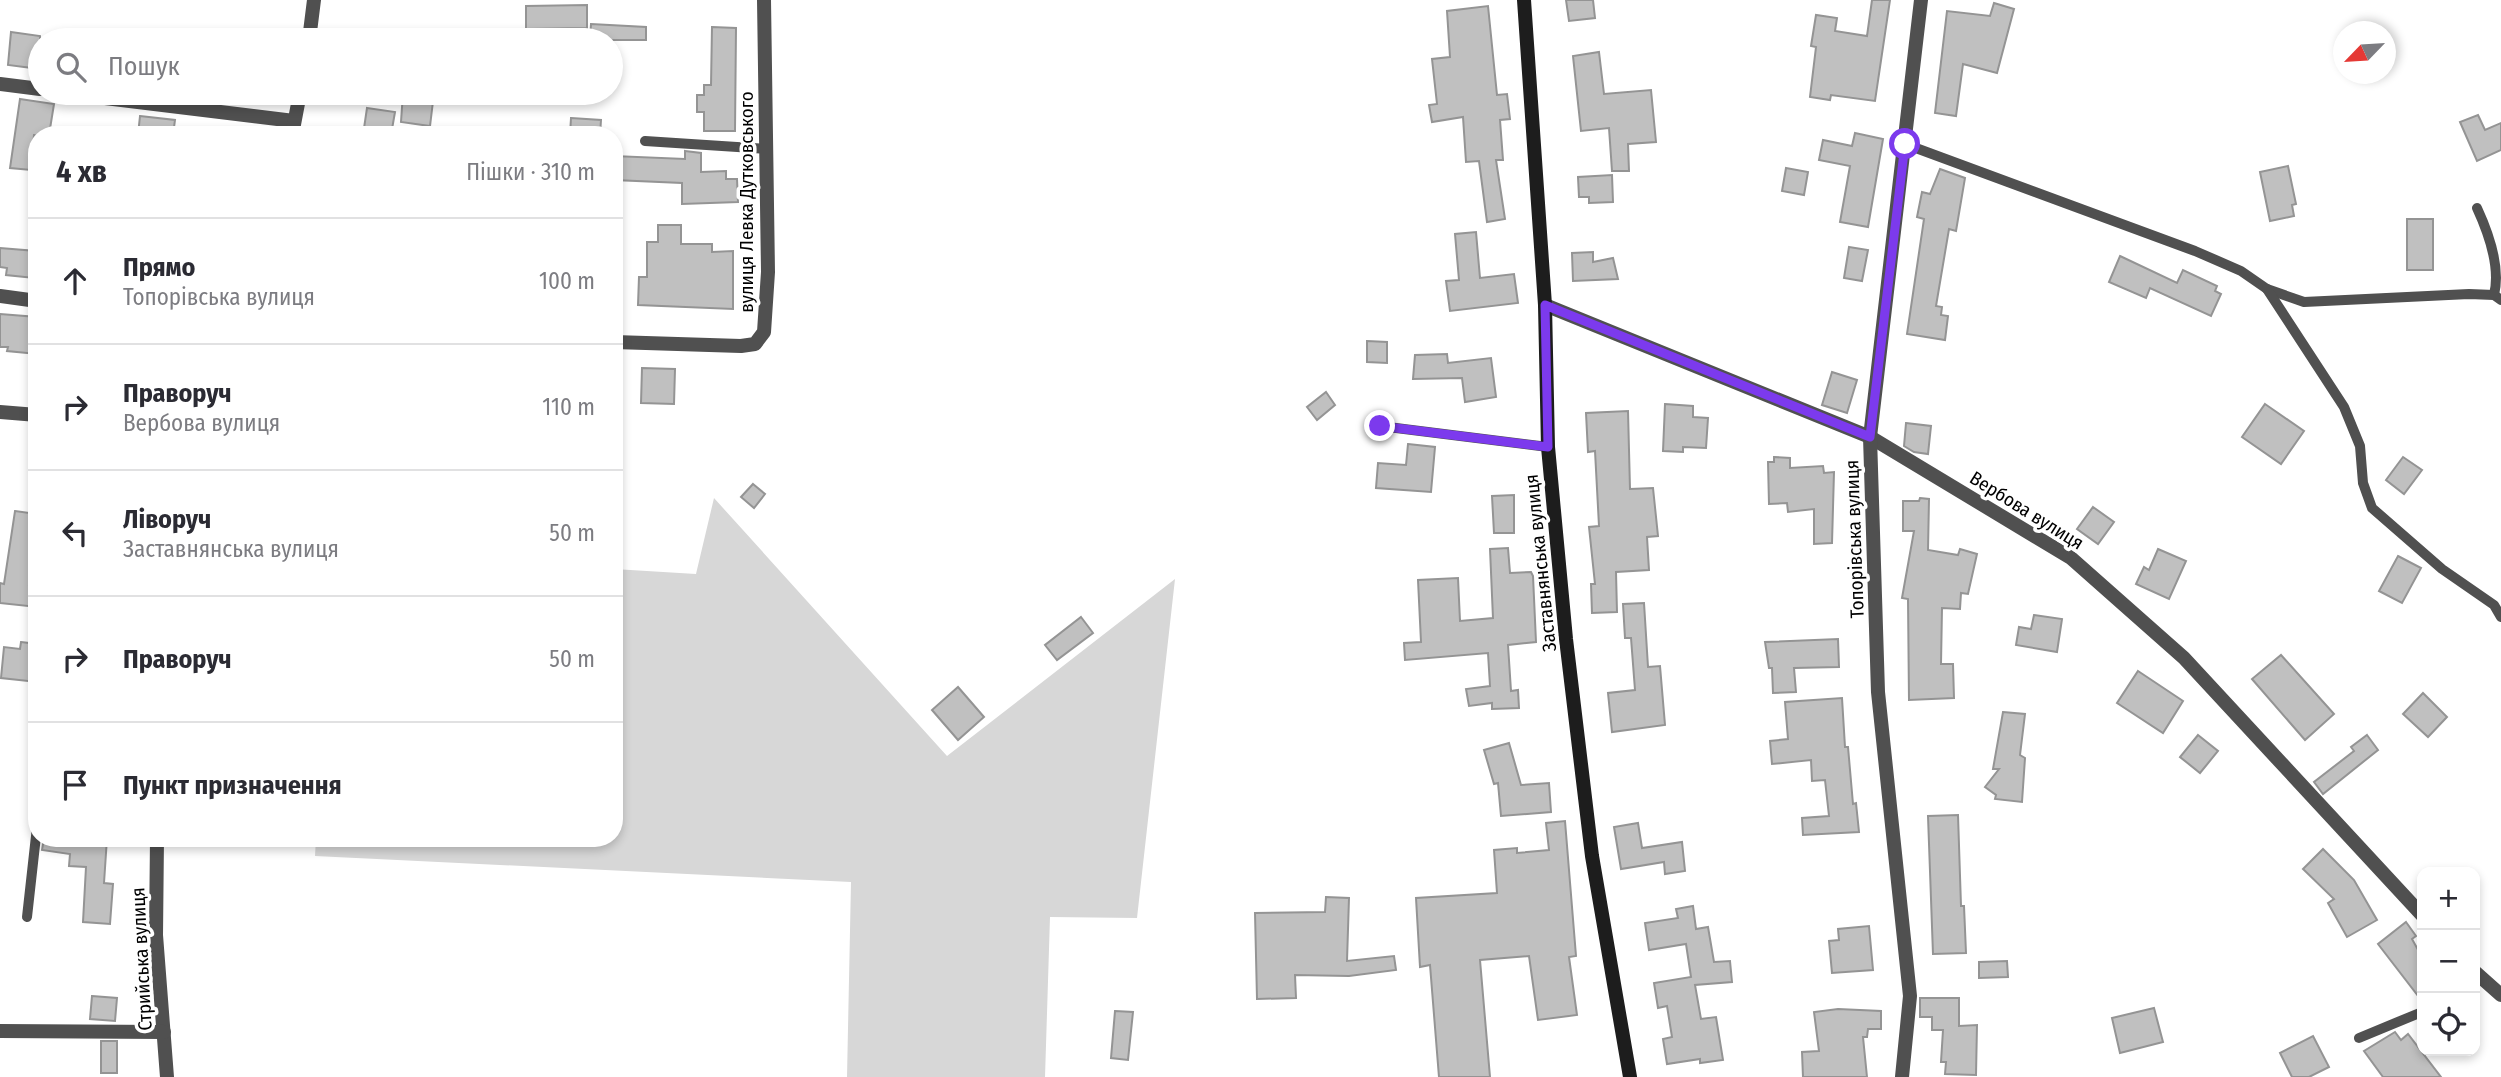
<!DOCTYPE html>
<html lang="uk">
<meta charset="utf-8">
<style>
:root{--surface:#fff;--page:#f7f7f7;--text:#2b2b33;--muted:#7c7c81;--line:#e1e1e2}
body{margin:0;font-family:"Fira Sans Condensed",sans-serif;background:var(--page);color:var(--text)}
.controls{position:absolute;right:21px;bottom:21px;display:grid;overflow:hidden;border-radius:14px;box-shadow:0 4px 10px #0003}
.controls button{width:63px;height:63px;display:grid;place-items:center;padding:0;border:0;border-bottom:2px solid var(--line);background:var(--surface);color:var(--text);font:35px sans-serif}
.compass{position:absolute;left:2333px;top:21px;width:63px;height:63px;border-radius:50%;background:var(--surface);box-shadow:0 4px 10px #0003;rotate:245deg}
.stop{position:absolute;width:21px;height:21px;margin:-16px;border:5px solid #7c3aed;border-radius:50%;background:#fff}
.stop.end{background:#7c3aed;border-color:#fff;box-shadow:0 2px 7px #0008}
.list{margin:0;padding:0;list-style:none}
h2{display:flex;justify-content:space-between;align-items:center;height:91px;margin:0;padding:0 28px;font-size:30px}
h2 small{font-size:23px;font-weight:400;color:var(--muted)}
.list li{display:grid;grid-template-columns:46px 1fr auto;gap:21px;align-items:center;box-sizing:border-box;height:126px;padding:0 28px;border-top:2px solid var(--line)}
.list b{display:block;font-size:26px;white-space:nowrap}
.list p{margin:0;font-size:23px;white-space:nowrap;color:var(--muted)}
.list em{font-size:23px;font-style:normal;color:var(--muted)}
.icon{flex:none;width:38px;height:38px;fill:none;stroke:currentColor;stroke-width:2;stroke-linecap:round;stroke-linejoin:round}
.map{position:relative;flex:none;width:2501px;height:1077px;overflow:hidden}
.search{position:absolute;background:var(--surface);box-shadow:0 4px 10px #0003;left:28px;top:28px;width:595px;height:77px;display:flex;align-items:center;gap:18px;box-sizing:border-box;padding:0 24px;border-radius:38px;color:var(--muted);font-size:26px}
.panel{position:absolute;background:var(--surface);box-shadow:0 4px 10px #0003;left:28px;top:126px;width:595px;height:721px;border-radius:28px}
.map>svg:first-child{display:block}
.green{fill:#d7d7d7}
.building{fill:#c0c0c0;stroke:#949494;stroke-width:2}
.lines{fill:none;stroke-linecap:round;stroke-linejoin:round}
.lane{stroke:#505050;stroke-width:10}
.street{stroke:#505050;stroke-width:14}
.secondary{stroke:#1d1d1d;stroke-width:14}
.route{stroke:#7c3aed;stroke-width:9}
.labels{text-anchor:middle;stroke-width:7;stroke-linejoin:round;paint-order:stroke}
.street-label{font-size:19px;fill:#000;stroke:#fff}
</style>
<div class="map">
<svg width="2501" height="1077" viewBox="0 0 2501 1077">
<rect width="100%" height="100%" fill="#fff"/>
<path class="green" d="M714,498L947,756L1175,579L1137,918L1050,917L1045,1077H847L851,882L315,856L316,838H614V569L696,574Z"/>
<g class="building">
<path d="M1566,0H1593L1595,18L1569,21Z"/>
<path d="M1872,0H1890L1875,101L1831,95L1830,100L1810,97L1816,47L1811,46L1816,15L1837,18L1835,31L1867,36Z"/>
<path d="M1994,3L2014,9L1997,73L1963,64L1956,116L1935,113L1947,11L1990,16Z"/>
<path d="M587,5V28L526,29V6Z"/>
<path d="M1488,6L1497,95L1507,94L1510,119L1500,120L1503,160H1496L1505,219L1487,222L1479,161L1466,162L1463,117L1432,122L1429,105L1437,104L1432,59L1450,57L1447,11Z"/>
<path d="M591,24L646,27V40H590Z"/>
<path d="M712,27L736,28L735,131H704V112H697V95H704V85H711Z"/>
<path d="M11,32L40,36V69L8,65Z"/>
<path d="M1599,52L1604,94L1651,90L1656,142L1628,144L1629,171H1612L1609,128L1581,131L1573,56Z"/>
<path d="M403,93H434L430,126L401,122Z"/>
<path d="M20,99L54,104L49,135H34L31,170L10,168Z"/>
<path d="M367,108L395,112L391,135H363Z"/>
<path d="M2478,115L2485,130L2501,123V150L2477,161L2460,122Z"/>
<path d="M140,116L175,120L173,135H138Z"/>
<path d="M571,118L601,120L600,135H570Z"/>
<path d="M1855,133L1883,139L1868,227L1840,222L1850,166L1819,160L1823,140L1852,146Z"/>
<path d="M685,151L701,153V172L726,171V179H737L738,202L682,204V183L614,180V156L685,159Z"/>
<path d="M2288,166L2296,204L2292,205L2294,216L2270,221L2260,172Z"/>
<path d="M1786,168L1808,172L1804,195L1782,191Z"/>
<path d="M1940,169L1965,178L1956,231L1949,229L1936,306L1942,307L1941,315L1948,316L1945,340L1907,334L1924,219L1917,217L1922,192L1930,194Z"/>
<path d="M1612,175L1613,202L1589,203V197H1579L1578,177Z"/>
<rect x="2407" y="219" width="26" height="51"/>
<path d="M658,225H681V244H712V252L733,251V309L638,305L639,277H647V242H658Z"/>
<path d="M1476,232L1480,278L1514,274L1518,303L1450,311L1446,281L1459,280L1455,234Z"/>
<path d="M1849,247L1868,250L1862,281L1844,278Z"/>
<path d="M0,248L36,251L34,278L6,275L7,268L0,267Z"/>
<path d="M1593,252V262L1613,258L1618,279L1573,281L1572,253Z"/>
<path d="M2120,256L2177,283L2183,270L2217,286L2215,291L2221,294L2211,316L2150,288L2146,298L2109,282Z"/>
<path d="M0,314L37,317V354L7,351L8,347H0Z"/>
<path d="M1367,341L1387,342V363L1367,362Z"/>
<path d="M1447,354L1448,363L1491,358L1496,397L1465,402L1462,378L1413,379L1415,355Z"/>
<path d="M642,368L675,369L674,404L641,403Z"/>
<path d="M1832,372L1857,380L1847,413L1822,405Z"/>
<path d="M1326,392L1335,405L1317,420L1307,407Z"/>
<path d="M1665,404L1693,406V417L1708,418L1706,448L1683,447V452L1663,451Z"/>
<path d="M2265,404L2304,431L2281,464L2242,437Z"/>
<path d="M1628,411L1630,489L1653,488L1658,536L1647,537L1649,570L1616,572L1617,612L1592,613L1591,584H1595L1589,527L1599,526L1595,451L1588,452L1586,413Z"/>
<path d="M1906,423L1931,426L1928,454L1914,452L1904,446Z"/>
<path d="M1408,444L1435,447L1431,492L1376,488L1378,463L1406,465Z"/>
<path d="M1774,457L1790,458V468L1823,466L1824,473L1834,472L1832,543L1814,544V509L1788,512L1787,503L1769,504L1768,462H1774Z"/>
<path d="M2403,457L2422,470L2404,494L2386,480Z"/>
<path d="M753,484L765,494L754,508L741,497Z"/>
<path d="M1514,495V533H1494L1492,496Z"/>
<path d="M1920,498L1929,499L1928,550L1958,555L1960,549L1977,554L1968,594L1961,593L1960,609L1942,608L1941,664H1953L1954,698L1909,700L1908,599L1902,598L1914,531H1903V501H1919Z"/>
<path d="M2093,507L2114,522L2098,544L2077,529Z"/>
<path d="M15,511L37,514V553L32,552L29,585L37,586V607L0,603V583L4,584Z"/>
<path d="M1508,548L1510,573L1531,572L1533,576L1536,642L1508,645L1511,691L1518,690L1519,708L1492,709V703L1469,706L1466,689L1490,686L1488,653L1405,660L1404,643L1421,642L1418,580L1458,578L1460,621L1493,618L1490,549Z"/>
<path d="M2158,549L2186,561L2169,599L2136,584L2144,567L2149,570Z"/>
<path d="M2398,556L2421,568L2402,603L2379,591Z"/>
<path d="M1644,603L1648,667L1660,666L1665,725L1612,732L1608,693L1635,690L1631,638H1625L1623,604Z"/>
<path d="M2034,615L2062,619L2057,652L2016,645L2019,627L2031,629Z"/>
<path d="M1081,617L1093,633L1057,660L1045,645Z"/>
<path d="M1838,639L1839,667L1794,668L1796,692L1773,693L1772,668H1769L1765,642Z"/>
<path d="M21,642L37,644V682L1,678L4,647L20,649Z"/>
<path d="M2281,655L2334,714L2305,740L2252,679Z"/>
<path d="M2138,671L2183,701L2163,733L2117,703Z"/>
<path d="M958,687L984,717L958,740L932,710Z"/>
<path d="M2423,693L2447,717L2428,737L2403,714Z"/>
<path d="M1842,698L1845,747H1848L1853,804L1856,803L1859,832L1803,835L1802,818L1829,816L1825,780L1812,781L1811,760L1772,764L1770,741L1788,739L1785,702Z"/>
<path d="M2003,712L2025,714L2020,755L2025,758L2022,802L1995,799L1996,795L1985,787L1999,769H1993Z"/>
<path d="M2198,735L2218,751L2200,773L2180,757Z"/>
<path d="M2367,735L2378,750L2323,794L2314,782L2354,751L2351,747Z"/>
<path d="M1509,743L1521,785L1549,783L1551,812L1501,816L1498,783L1494,784L1484,750Z"/>
<path d="M1958,815L1961,906H1964L1966,953L1933,954L1928,816Z"/>
<path d="M1565,821L1576,956L1569,957L1577,1015L1538,1020L1529,956L1480,960L1490,1077H1439L1430,965L1420,967L1416,898L1497,893L1494,850L1517,848V853L1549,850L1546,823Z"/>
<path d="M1638,823L1642,848L1682,842L1685,871L1665,874L1664,862L1621,869L1614,827Z"/>
<path d="M44,838H107L104,883L113,884L110,924L83,922L86,867L69,866L70,854L42,850Z"/>
<path d="M2323,849L2354,880L2377,920L2347,937L2328,903L2334,899L2303,869Z"/>
<path d="M1326,897L1349,898L1347,961L1394,956L1396,970L1349,976L1295,975L1296,998L1257,999L1255,913L1325,912Z"/>
<path d="M1693,906L1696,929L1708,927L1714,962L1730,961L1732,982L1695,985L1701,1019L1716,1017L1723,1060L1700,1063V1059L1667,1064L1663,1039L1672,1037L1667,1006L1658,1008L1654,983L1691,977L1686,944L1649,950L1645,923L1678,918L1676,909Z"/>
<path d="M2406,922L2416,936L2412,939L2422,957V1001L2378,944Z"/>
<path d="M1869,926L1873,970L1832,973L1829,941L1839,940L1838,929Z"/>
<path d="M2007,961L2008,977L1979,978V962Z"/>
<path d="M92,996L117,998L115,1021L90,1019Z"/>
<path d="M1920,998H1959V1026L1977,1025L1976,1075L1945,1074L1946,1062H1941L1943,1030H1932V1017H1920Z"/>
<path d="M2154,1008L2163,1042L2120,1053L2112,1018Z"/>
<path d="M1838,1009L1881,1011V1029H1868L1867,1037H1863L1867,1077H1803L1802,1052L1819,1051L1814,1012Z"/>
<path d="M1115,1011L1133,1012L1128,1060L1111,1058Z"/>
<path d="M2395,1032L2401,1040L2408,1034L2441,1077H2383L2364,1051Z"/>
<path d="M2313,1036L2329,1067L2309,1077H2292L2280,1053Z"/>
<rect x="101" y="1041" width="16" height="32"/>
</g>
<g class="lines">
<g class="lane">
<path d="M310,34L482,39"/>
<path d="M645,141L768,149"/>
<path d="M1905,144L2195,251L2241,271L2267,289L2304,302L2469,294L2494,295L2501,300"/>
<path d="M2477,208C2489,234 2501,267 2494,295"/>
<path d="M2267,289L2344,407L2360,446L2363,483L2372,508L2442,569L2494,605L2501,617"/>
<path d="M1380,426L1548,447"/>
<path d="M27,917L37,827"/>
<path d="M2359,1038L2422,1012"/>
</g>
<g class="street">
<path d="M309,40L314,0"/>
<path d="M0,84L40,89"/>
<path d="M64,93L294,121"/>
<path d="M292,135L300,93"/>
<path d="M0,296L37,301"/>
<path d="M1545,305L1870,437L2071,558L2184,658L2422,915"/>
<path d="M614,342L741,346L755,344L764,332L768,272L764,0"/>
<path d="M0,412L37,415"/>
<path d="M157,838L156,935L167,1077"/>
<path d="M2475,972L2501,995"/>
<path d="M0,1031L164,1032"/>
<path d="M1902,1077L1910,996L1878,692L1870,437L1921,0"/>
</g>
<path class="secondary" d="M1524,0L1545,305L1548,447L1566,639L1592,856L1630,1077"/>
</g>
<g class="lines">
<path class="route" d="M1380,426L1548,447L1545,305L1870,437L1905,144"/>
</g>
<g class="labels">
<g class="street-label">
<text transform="translate(746 202) rotate(-90)" y="7">вулиця Левка Дутковського</text>
<text transform="translate(2027 510) rotate(32)" y="7">Вербова вулиця</text>
<text transform="translate(1854 539) rotate(-92)" y="7">Топорівська вулиця</text>
<text transform="translate(1540 563) rotate(-96)" y="7">Заставнянська вулиця</text>
<text transform="translate(141 959) rotate(-93)" y="7">Стрийська вулиця</text>
</g>
</g>
</svg>
<div class="controls">
<button>+</button>
<button>−</button>
<button><svg class="icon" aria-label="locate" viewBox="0 0 24 24"><circle cx="12" cy="12" r="6"/><path d="M12 2v4M12 18v4M2 12h4M18 12h4"/></svg></button>
</div>
<svg class="compass" viewBox="-18 -18 36 36"><path d="M0-13l5 13h-10z" fill="#e53935"/><path d="M0 13l5-13h-10z" fill="#7c7c81"/></svg>
<div class="stop" style="left:1905px;top:144px"></div>
<div class="stop end" style="left:1380px;top:426px"></div>
<div class="search"><svg class="icon" aria-label="search" viewBox="0 0 24 24"><circle cx="10" cy="10" r="6"/><path d="M15 15l6 6"/></svg>Пошук</div>
<section class="panel">
<h2>4 хв<small>Пішки · 310 m</small></h2>
<ul class="list">
<li><svg class="icon" aria-label="ahead" viewBox="0 0 24 24"><path d="M12 20V5M6 11l6-6 6 6"/></svg><div><b>Прямо</b><p>Топорівська вулиця</p></div><em>100 m</em></li>
<li><svg class="icon" aria-label="right" viewBox="0 0 24 24"><path d="M7 20v-9h11M14 6l5 5-5 5"/></svg><div><b>Праворуч</b><p>Вербова вулиця</p></div><em>110 m</em></li>
<li><svg class="icon" aria-label="left" viewBox="0 0 24 24"><path d="M17 20v-9H6M10 6l-5 5 5 5"/></svg><div><b>Ліворуч</b><p>Заставнянська вулиця</p></div><em>50 m</em></li>
<li><svg class="icon" aria-label="right" viewBox="0 0 24 24"><path d="M7 20v-9h11M14 6l5 5-5 5"/></svg><div><b>Праворуч</b></div><em>50 m</em></li>
<li><svg class="icon" aria-label="arrive" viewBox="0 0 24 24"><path d="M6 21V4h12l-3 4 3 4H6"/></svg><div><b>Пункт призначення</b></div></li>
</ul>
</section>
</div>
